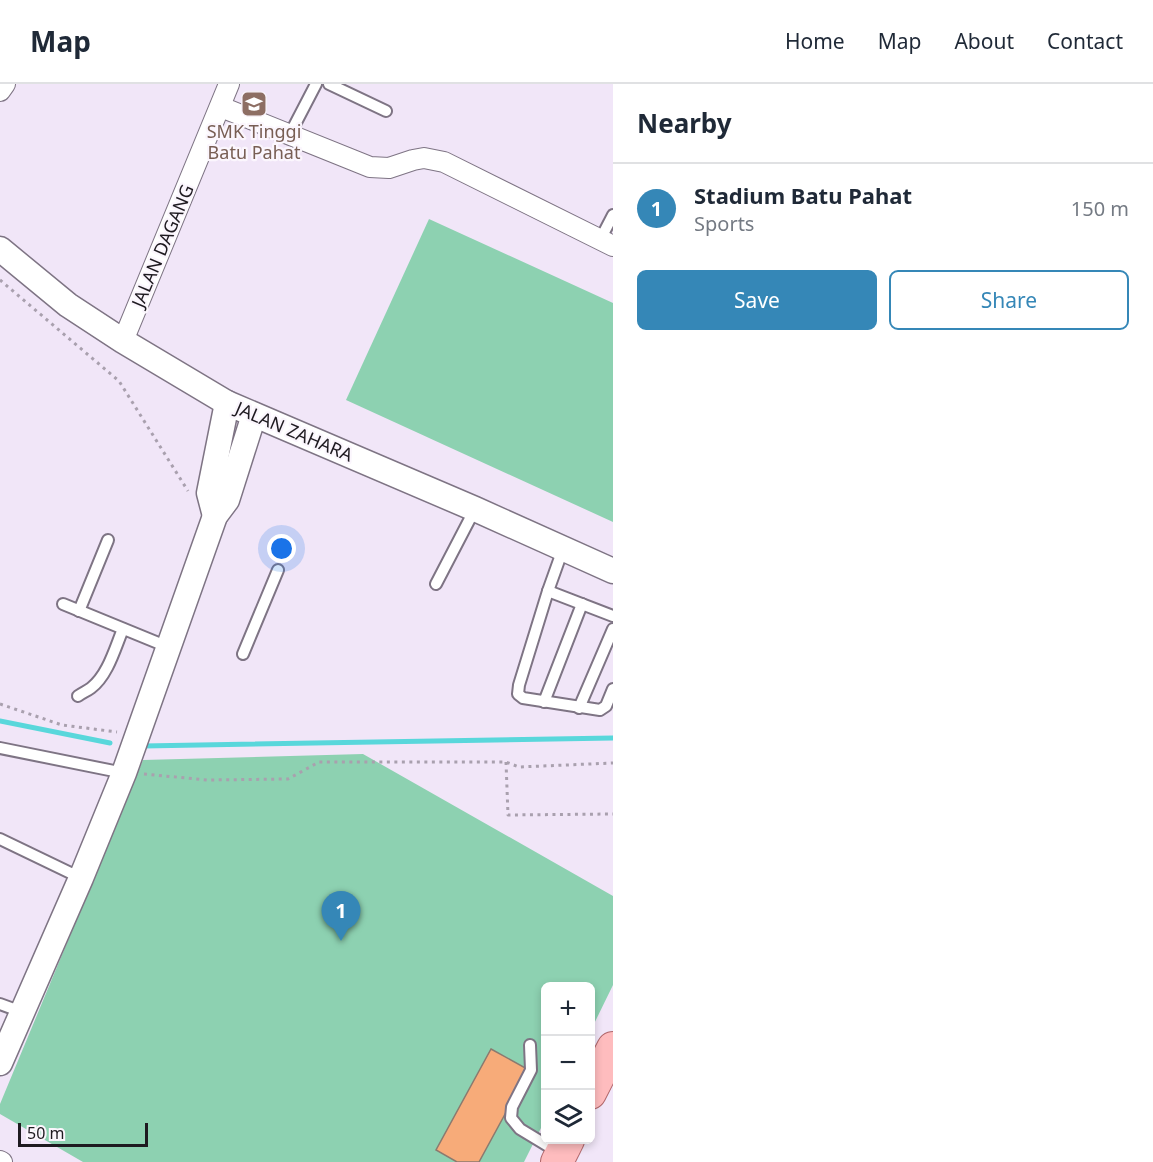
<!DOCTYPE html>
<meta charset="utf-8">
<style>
:root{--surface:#fff;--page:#f6f6f7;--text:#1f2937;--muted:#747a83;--line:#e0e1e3;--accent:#3587b7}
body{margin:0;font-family:"Noto Sans",sans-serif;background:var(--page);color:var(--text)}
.controls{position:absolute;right:18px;bottom:18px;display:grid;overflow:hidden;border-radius:9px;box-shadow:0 3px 9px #0003}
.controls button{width:54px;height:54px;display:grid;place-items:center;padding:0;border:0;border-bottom:2px solid var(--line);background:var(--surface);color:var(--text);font:30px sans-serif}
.scale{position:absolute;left:18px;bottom:15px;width:130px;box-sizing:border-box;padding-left:6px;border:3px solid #1e1a20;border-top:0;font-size:16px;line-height:21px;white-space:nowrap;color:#1e1a20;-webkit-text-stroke:4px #fbf6fd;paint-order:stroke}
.you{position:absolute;left:282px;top:465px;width:21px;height:21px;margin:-15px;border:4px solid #fff;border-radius:50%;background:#1a73e8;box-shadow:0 0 0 9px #1a73e833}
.badge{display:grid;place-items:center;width:39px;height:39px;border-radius:50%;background:var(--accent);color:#fff;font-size:20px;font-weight:700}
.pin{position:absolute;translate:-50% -50px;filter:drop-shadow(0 2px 3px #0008)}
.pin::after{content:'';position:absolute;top:32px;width:21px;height:18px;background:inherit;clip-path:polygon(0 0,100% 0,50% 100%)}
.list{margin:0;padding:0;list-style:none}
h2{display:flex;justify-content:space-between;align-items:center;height:78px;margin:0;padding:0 24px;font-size:26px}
h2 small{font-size:20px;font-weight:400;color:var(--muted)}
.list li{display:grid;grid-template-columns:39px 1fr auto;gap:18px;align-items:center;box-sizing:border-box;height:90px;padding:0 24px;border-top:2px solid var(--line)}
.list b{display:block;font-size:22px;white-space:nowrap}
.list p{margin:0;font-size:20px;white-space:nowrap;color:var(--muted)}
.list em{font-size:20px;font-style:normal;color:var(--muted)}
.actions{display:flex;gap:12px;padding:18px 24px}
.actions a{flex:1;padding:14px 0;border:2px solid var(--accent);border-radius:9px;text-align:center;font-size:21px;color:var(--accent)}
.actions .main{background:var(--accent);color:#fff}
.icon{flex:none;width:33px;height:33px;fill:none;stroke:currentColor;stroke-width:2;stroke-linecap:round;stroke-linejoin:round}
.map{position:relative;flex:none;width:613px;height:1078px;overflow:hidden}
header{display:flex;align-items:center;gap:36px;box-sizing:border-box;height:84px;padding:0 30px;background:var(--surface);border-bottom:2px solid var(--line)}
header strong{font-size:28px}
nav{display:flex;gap:33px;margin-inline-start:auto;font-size:21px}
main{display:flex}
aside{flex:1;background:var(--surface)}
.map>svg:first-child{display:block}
.green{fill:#8dd1b1}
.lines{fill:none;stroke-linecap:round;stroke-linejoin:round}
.stream{stroke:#59d7db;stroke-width:5}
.building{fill:#f7ab79;stroke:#8b7a6f;stroke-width:1.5}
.service-casing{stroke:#7e7484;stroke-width:14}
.minor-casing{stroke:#7e7484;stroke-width:22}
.tertiary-casing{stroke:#7e7484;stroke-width:27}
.primary-casing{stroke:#b0666a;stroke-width:34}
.path{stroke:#a9a0ae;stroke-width:3;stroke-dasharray:3 4.5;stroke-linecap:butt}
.service{stroke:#fff;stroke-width:10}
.minor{stroke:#fff;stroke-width:20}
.tertiary{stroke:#fff;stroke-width:24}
.primary{stroke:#febcbe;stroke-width:32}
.labels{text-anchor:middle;stroke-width:4.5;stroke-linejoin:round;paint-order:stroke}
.education-label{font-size:18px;fill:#785e54;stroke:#fbf6fd}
.street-label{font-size:18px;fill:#1e1a20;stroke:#fbf6fd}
</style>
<header>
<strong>Map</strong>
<nav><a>Home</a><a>Map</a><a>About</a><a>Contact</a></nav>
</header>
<main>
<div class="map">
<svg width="613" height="1078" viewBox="0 0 613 1078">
<rect width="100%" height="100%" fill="#f1e6f8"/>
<g class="green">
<path d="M429,135L613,219V438L346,316Z"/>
<path d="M363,670L613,812V901L591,946L590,902H546L545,1036L524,1078H83L0,1030V1020L143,676Z"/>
</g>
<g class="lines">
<g class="stream">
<path d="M0,637L110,659"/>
<path d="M143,662L613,654"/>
</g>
</g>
<path class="building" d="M491,965L529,986L479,1078H457L436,1066Z"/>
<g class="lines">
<g class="service-casing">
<g id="service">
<path d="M329,0L386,27"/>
<path d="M290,50L316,0"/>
<path d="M600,156L613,131"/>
<path d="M563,465L548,507L519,601L518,610L523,614L600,626L606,622L613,605"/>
<path d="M436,500L475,425"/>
<path d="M548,507L613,532"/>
<path d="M63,520L168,563"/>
<path d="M79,527L108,456"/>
<path d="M243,570L278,486"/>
<path d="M78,612C82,609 87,607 91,604C108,591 115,564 123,545"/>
<path d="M544,618L582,520"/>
<path d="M579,624L613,545"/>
<path d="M0,664L124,689"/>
<path d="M0,755L81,794"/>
<path d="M0,920L22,928"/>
<path d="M530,961L531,986L512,1023L511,1034L520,1045L558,1068"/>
</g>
</g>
<g class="minor-casing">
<g id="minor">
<path d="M0,7L5,0"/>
<path d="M221,23L370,83L389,84L413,76L424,74L444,78L613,162"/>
<path d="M123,257L229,0"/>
<path d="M0,1077L2,1078"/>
</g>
</g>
<g class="tertiary-casing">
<g id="tertiary">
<path d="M0,165L68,221L123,257L227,319L475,425L613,487"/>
<path d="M215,432L209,409L227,319"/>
<path d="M0,979L81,794L124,689L215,432L227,416L254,331"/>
</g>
</g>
<g class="primary-casing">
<g id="primary">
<path d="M590,1009L613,964"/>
<path d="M557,1078L568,1056"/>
</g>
</g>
<g class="path">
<path d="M0,196L119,297L188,407"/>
<path d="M0,620L62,641L117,648"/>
<path d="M506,678L508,731L613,730"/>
<path d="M144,690L207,696L288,695L319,678H506L519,683L613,679"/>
</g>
<use href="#service" class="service"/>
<use href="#minor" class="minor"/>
<use href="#tertiary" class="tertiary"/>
<use href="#primary" class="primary"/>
</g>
<defs>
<g id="school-square" transform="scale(1.35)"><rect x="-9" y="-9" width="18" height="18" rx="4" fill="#8d6e63" stroke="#fbf6fd"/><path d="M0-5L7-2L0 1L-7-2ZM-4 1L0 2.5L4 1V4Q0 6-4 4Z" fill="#fff"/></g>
</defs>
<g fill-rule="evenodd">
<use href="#school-square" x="254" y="20"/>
</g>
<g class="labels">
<g class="education-label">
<text x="254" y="54">SMK Tinggi<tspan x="254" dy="21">Batu Pahat</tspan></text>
</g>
<g class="street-label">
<text transform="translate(163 162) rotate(-67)" y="6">JALAN DAGANG</text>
<text transform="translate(294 348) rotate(23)" y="6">JALAN ZAHARA</text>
</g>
</g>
</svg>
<div class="controls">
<button>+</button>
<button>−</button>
<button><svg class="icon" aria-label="layers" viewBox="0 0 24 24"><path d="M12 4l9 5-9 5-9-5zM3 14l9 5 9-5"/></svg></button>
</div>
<div class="scale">50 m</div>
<div class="you"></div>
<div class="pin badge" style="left:341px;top:857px">1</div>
</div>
<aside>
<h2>Nearby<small></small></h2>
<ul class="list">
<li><span class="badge">1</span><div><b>Stadium Batu Pahat</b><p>Sports</p></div><em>150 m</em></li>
</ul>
<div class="actions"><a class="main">Save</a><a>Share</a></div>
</aside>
</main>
